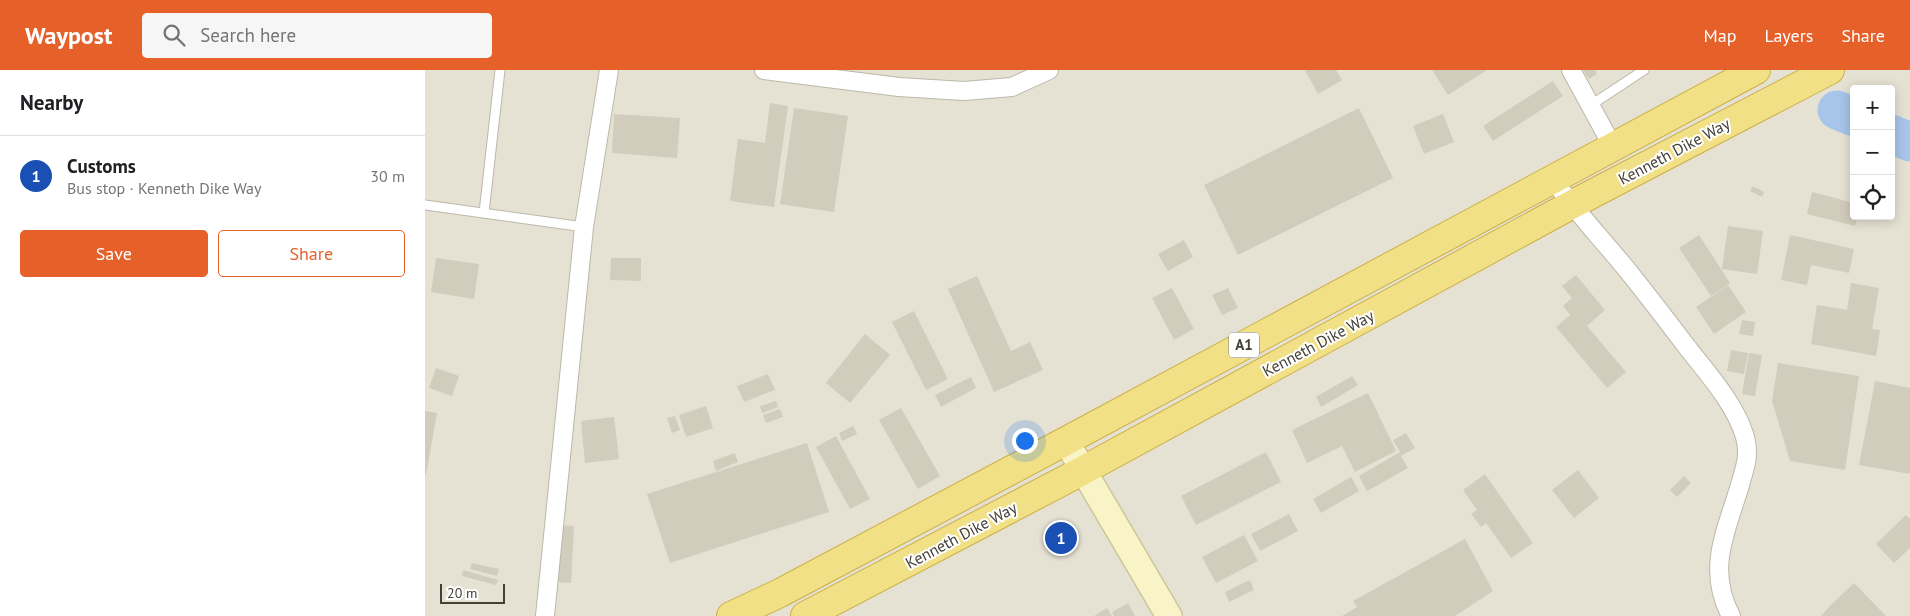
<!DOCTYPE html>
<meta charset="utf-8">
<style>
:root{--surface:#fff;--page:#f6f6f6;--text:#202124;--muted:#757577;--line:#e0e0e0;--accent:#e56129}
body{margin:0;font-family:"PT Sans",sans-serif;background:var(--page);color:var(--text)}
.controls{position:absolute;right:15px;top:15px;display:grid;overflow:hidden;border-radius:5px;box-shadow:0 2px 12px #0003}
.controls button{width:45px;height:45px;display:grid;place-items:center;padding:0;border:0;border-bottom:1px solid var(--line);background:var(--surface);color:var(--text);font:25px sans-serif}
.scale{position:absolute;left:15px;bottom:12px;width:65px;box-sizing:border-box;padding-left:5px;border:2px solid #434036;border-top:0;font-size:14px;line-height:18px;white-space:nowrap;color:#434036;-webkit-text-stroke:4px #fff;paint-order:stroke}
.you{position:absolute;left:599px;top:370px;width:18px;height:18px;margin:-12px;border:4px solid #fff;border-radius:50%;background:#1a73e8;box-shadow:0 0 0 8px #1a73e833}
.badge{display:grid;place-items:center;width:32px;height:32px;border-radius:50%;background:var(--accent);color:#fff;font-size:16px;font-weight:700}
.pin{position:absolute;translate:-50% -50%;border:2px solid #fff;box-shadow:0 1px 5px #0006}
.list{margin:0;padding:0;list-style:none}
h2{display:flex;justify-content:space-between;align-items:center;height:65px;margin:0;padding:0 20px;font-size:21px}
h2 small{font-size:16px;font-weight:400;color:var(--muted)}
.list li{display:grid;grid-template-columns:32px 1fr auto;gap:15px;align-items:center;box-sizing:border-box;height:80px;padding:0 20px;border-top:1px solid var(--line)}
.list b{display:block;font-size:19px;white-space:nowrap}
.list p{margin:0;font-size:16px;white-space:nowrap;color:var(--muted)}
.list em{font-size:16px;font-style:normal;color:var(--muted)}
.actions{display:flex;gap:10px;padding:15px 20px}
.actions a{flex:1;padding:11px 0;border:1px solid var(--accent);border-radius:5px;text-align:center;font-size:18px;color:var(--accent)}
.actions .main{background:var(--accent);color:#fff}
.icon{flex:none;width:28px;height:28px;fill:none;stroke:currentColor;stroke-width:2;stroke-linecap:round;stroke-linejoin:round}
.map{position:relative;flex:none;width:1485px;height:546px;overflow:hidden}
header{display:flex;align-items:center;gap:30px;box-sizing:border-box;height:70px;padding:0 25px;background:var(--accent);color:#fff}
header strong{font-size:24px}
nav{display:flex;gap:28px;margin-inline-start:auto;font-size:18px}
.search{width:350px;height:45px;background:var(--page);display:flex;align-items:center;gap:12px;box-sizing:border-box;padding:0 18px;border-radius:5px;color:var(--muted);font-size:19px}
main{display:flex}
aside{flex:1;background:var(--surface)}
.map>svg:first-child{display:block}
.residential{fill:#e5e2d4;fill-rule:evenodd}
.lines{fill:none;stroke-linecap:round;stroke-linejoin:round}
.river{stroke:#a7c5e9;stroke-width:39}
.building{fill:#d2ccbc}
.service-casing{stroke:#bcb8a9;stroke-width:11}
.minor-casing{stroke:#bcb8a9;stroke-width:20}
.secondary-casing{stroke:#cdc699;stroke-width:28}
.trunk-casing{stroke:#cdaf44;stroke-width:30}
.service{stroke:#fff;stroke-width:9}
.minor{stroke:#fff;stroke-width:18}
.secondary{stroke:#f9f4c8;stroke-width:25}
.trunk{stroke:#f2e087;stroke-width:28}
.labels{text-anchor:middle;stroke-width:4;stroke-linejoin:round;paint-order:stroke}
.shield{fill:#fff;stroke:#7b7972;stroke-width:1}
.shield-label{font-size:15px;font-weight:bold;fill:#434036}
.street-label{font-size:16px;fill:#434036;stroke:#fff}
</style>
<header>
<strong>Waypost</strong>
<div class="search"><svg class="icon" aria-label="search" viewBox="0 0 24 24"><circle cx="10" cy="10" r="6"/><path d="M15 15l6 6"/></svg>Search here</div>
<nav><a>Map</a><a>Layers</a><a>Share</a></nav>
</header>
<main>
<aside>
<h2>Nearby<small></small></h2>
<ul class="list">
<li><span class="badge" style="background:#1a4fb4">1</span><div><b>Customs</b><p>Bus stop · Kenneth Dike Way</p></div><em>30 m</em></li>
</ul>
<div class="actions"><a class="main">Save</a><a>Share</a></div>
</aside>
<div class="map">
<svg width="1485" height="546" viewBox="0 0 1485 546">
<rect width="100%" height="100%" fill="#f1efe6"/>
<path class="residential" d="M0,0H1485V546H0ZM1429,19H1466V146H1429Z"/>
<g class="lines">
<g class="river">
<path d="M1412,40L1429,47"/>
<path d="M1466,64L1485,72"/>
</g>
</g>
<g class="building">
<path d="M880,0H911L917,10L893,24Z"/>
<path d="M1007,0H1062L1023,25Z"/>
<path d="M1158,0H1170L1172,4L1164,9Z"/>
<path d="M1128,11L1138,26L1068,71L1058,56Z"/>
<path d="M345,33L363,36L349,137L305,131L313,69L340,73Z"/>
<path d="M369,38L423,46L409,142L355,134Z"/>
<path d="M934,38L968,108L813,185L779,115Z"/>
<path d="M189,44L255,48L252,88L187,83Z"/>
<path d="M1018,44L1029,72L999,84L988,56Z"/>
<path d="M1328,116L1339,122L1337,127L1325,121Z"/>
<path d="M1387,122L1429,133V146H1433L1430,156L1382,144Z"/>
<path d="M1303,156L1338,161L1332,204L1297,199Z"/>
<path d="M1274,165L1305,213L1286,226L1254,178Z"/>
<path d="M1365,165L1429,179L1424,203L1386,195L1382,215L1356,210Z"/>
<path d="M759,170L768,187L743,201L733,184Z"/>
<path d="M11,188L54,194L49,229L6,222Z"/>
<path d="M186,188H216V211L185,210Z"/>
<path d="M1151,205L1180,240L1162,256L1201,302L1182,318L1131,257L1145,245L1138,236L1147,228L1137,216Z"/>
<path d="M552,206L586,281L605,272L618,300L569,322L523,219Z"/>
<path d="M1426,213L1454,218L1447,259L1455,260L1451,286L1386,274L1392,235L1422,240Z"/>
<path d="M1303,215L1321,242L1289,264L1271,237Z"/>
<path d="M747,218L769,259L749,270L727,228Z"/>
<path d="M803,218L813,238L797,245L787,225Z"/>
<path d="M489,241L523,309L501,320L467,252Z"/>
<path d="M1317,250L1330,252L1328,266L1314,264Z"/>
<path d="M440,264L465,285L425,333L401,313Z"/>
<path d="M1306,280L1323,283L1319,304L1302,301Z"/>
<path d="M1324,283L1337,285L1330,326L1317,324Z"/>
<path d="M1353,293L1434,306L1420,400L1365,391L1347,331Z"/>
<path d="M11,298L34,306L27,326L4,318Z"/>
<path d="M343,304L350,320L319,332L312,316Z"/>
<path d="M927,306L933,315L896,337L891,327Z"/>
<path d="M546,307L551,318L516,337L510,325Z"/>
<path d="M1450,311L1485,318V404L1434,395Z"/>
<path d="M943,323L971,381L930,402L917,376L882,393L867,360Z"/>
<path d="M351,331L353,337L337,343L335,336Z"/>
<path d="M281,336L288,358L261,367L254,345Z"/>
<path d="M476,338L515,406L493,419L454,350Z"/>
<path d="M355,339L358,347L341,353L338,345Z"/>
<path d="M0,341L12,343L1,405H0Z"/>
<path d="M250,346L255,360L247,363L242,348Z"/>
<path d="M189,347L194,389L160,393L156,351Z"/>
<path d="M428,356L432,364L417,371L414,363Z"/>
<path d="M981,363L990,378L976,386L983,398L942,421L934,406L975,382L968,370Z"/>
<path d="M411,366L445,429L425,439L391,377Z"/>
<path d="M382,373L404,442L245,493L222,424Z"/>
<path d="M841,382L856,412L771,455L756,426Z"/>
<path d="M310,383L313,392L291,401L288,391Z"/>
<path d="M1153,400L1174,428L1149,448L1127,420Z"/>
<path d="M1060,404L1108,473L1086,488L1061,453L1056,457L1046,444L1052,440L1038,420Z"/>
<path d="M1259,406L1266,413L1252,427L1245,420Z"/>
<path d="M926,407L934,421L896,443L888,429Z"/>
<path d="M864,444L873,461L835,481L826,464Z"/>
<path d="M1481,445L1485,449V478L1469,493L1451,474Z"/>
<path d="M133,455L149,456L146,513L130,512Z"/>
<path d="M819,465L833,491L791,513L777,487Z"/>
<path d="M1040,469L1068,521L1030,546H917L932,537L928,531Z"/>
<path d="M47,493L74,499L72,506L45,499Z"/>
<path d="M38,500L73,510L71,515L37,506Z"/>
<path d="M825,510L829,520L804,532L800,522Z"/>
<path d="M1429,513L1461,546H1396L1406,535Z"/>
<path d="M703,533L710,546H689L687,542Z"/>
<path d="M682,538L687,546H669Z"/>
</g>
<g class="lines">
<g class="service-casing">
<g id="service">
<path d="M1166,35L1219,0"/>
<path d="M0,135L159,157"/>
<path d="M59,143L75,0"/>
</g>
</g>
<g class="minor-casing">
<g id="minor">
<path d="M339,0L474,17L539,21L587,17L624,0"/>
<path d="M1146,0L1188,77"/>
<path d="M1128,109C1152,144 1181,173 1207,206C1227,231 1246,256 1265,281C1285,306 1311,336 1320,367C1325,386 1320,397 1315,415C1301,462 1281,499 1306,546"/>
<path d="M120,546L159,157L184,0"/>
</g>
</g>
<g class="secondary-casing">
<path id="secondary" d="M641,371L744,546"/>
</g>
<g class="trunk-casing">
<g id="trunk">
<path d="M306,546L355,523L641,371L1331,0"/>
<path d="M380,546L657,401L1146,135L1405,0"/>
</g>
</g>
<use href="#service" class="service"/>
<use href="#minor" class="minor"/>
<use href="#secondary" class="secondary"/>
<use href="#trunk" class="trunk"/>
</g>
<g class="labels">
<rect class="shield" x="804" y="262.5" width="30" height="25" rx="4"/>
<g class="shield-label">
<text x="819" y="280">A1</text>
</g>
<g class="street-label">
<text transform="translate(1249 81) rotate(-28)" y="6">Kenneth Dike Way</text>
<text transform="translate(893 273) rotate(-28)" y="6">Kenneth Dike Way</text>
<text transform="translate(536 465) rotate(-28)" y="6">Kenneth Dike Way</text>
</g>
</g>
</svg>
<div class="controls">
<button>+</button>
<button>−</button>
<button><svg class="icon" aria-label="locate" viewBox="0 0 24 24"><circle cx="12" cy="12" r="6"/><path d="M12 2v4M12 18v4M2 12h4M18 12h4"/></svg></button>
</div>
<div class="scale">20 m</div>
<div class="you"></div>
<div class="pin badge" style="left:636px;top:468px;background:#1a4fb4">1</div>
</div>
</main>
